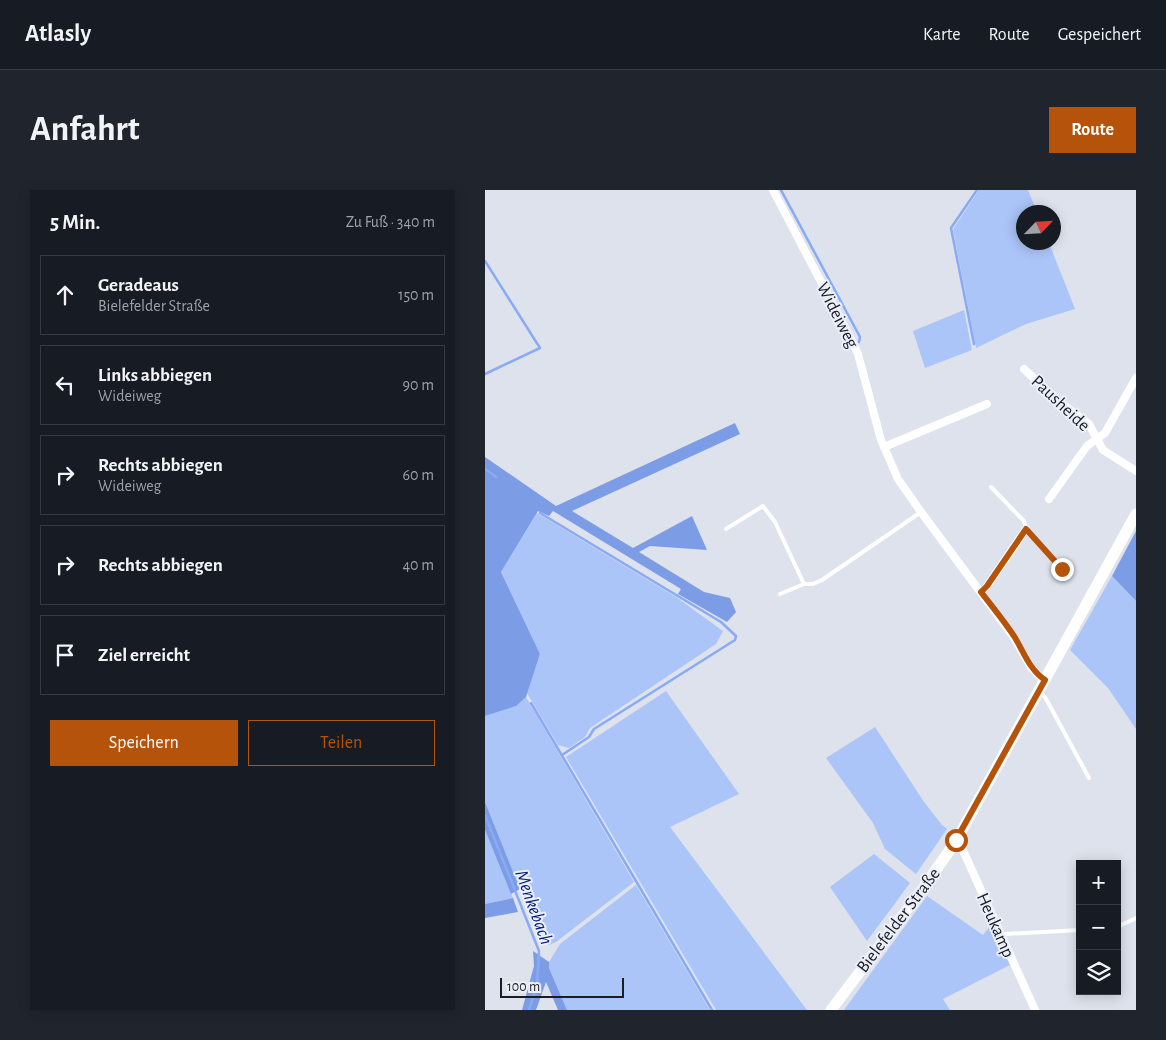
<!DOCTYPE html>
<html lang="de">
<meta charset="utf-8">
<style>
:root{--surface:#171b24;--page:#20242c;--text:#f1f3f6;--muted:#9ea1a6;--line:#363941;--accent:#b45309}
body{margin:0;font-family:"Alegreya Sans",sans-serif;background:var(--page);color:var(--text)}
.controls{position:absolute;right:15px;bottom:15px;display:grid;overflow:hidden;border-radius:0px;box-shadow:0 2px 12px #0003}
.controls button{width:45px;height:45px;display:grid;place-items:center;padding:0;border:0;border-bottom:1px solid var(--line);background:var(--surface);color:var(--text);font:25px sans-serif}
.compass{position:absolute;left:531px;top:15px;width:45px;height:45px;border-radius:50%;background:var(--surface);box-shadow:0 2px 12px #0003;rotate:65deg}
.scale{position:absolute;left:15px;bottom:12px;width:124px;box-sizing:border-box;padding-left:5px;border:2px solid #1b1d21;border-top:0;font-size:14px;line-height:18px;white-space:nowrap;color:#1b1d21;-webkit-text-stroke:4px #eaeffa;paint-order:stroke}
.stop{position:absolute;width:15px;height:15px;margin:-11px;border:4px solid #b45309;border-radius:50%;background:#fff}
.stop.end{background:#b45309;border-color:#fff;box-shadow:0 1px 5px #0008}
.list{margin:0;padding:0;list-style:none}
h2{display:flex;justify-content:space-between;align-items:center;height:65px;margin:0;padding:0 20px;font-size:21px}
h2 small{font-size:16px;font-weight:400;color:var(--muted)}
.list li{display:grid;grid-template-columns:32px 1fr auto;gap:15px;align-items:center;box-sizing:border-box;height:80px;margin:0 10px 10px;padding:0 10px;border:1px solid var(--line);border-radius:0px}
.list b{display:block;font-size:19px;white-space:nowrap}
.list p{margin:0;font-size:16px;white-space:nowrap;color:var(--muted)}
.list em{font-size:16px;font-style:normal;color:var(--muted)}
.actions{display:flex;gap:10px;padding:15px 20px}
.actions a{flex:1;padding:11px 0;border:1px solid var(--accent);border-radius:0px;text-align:center;font-size:18px;color:var(--accent)}
.actions .main{background:var(--accent);color:#fff}
.icon{flex:none;width:28px;height:28px;fill:none;stroke:currentColor;stroke-width:2;stroke-linecap:round;stroke-linejoin:round}
.map{position:relative;flex:none;width:651px;height:820px;overflow:hidden;border-radius:0px}
header{display:flex;align-items:center;gap:30px;box-sizing:border-box;height:70px;padding:0 25px;background:var(--surface);border-bottom:1px solid var(--line)}
header strong{font-size:24px}
nav{display:flex;gap:28px;margin-inline-start:auto;font-size:18px}
.intro{display:flex;align-items:center;justify-content:space-between;box-sizing:border-box;height:120px;padding:0 30px}
h1{margin:0;font-size:35px}
.button{padding:12px 22px;border-radius:0px;background:var(--accent);color:#fff;font-size:18px;font-weight:700}
main{display:flex;gap:30px;padding:0 30px}
aside{flex:1;background:var(--surface);border-radius:0px;box-shadow:0 2px 12px #0003}
.map>svg:first-child{display:block}
.green{fill:#acc5f8}
.forest{fill:#7c9de6}
.lines{fill:none;stroke-linecap:round;stroke-linejoin:round}
.stream{stroke:#89aaf4;stroke-width:2.5}
.service{stroke:#fff;stroke-width:4}
.minor{stroke:#fff;stroke-width:8}
.secondary{stroke:#fff;stroke-width:11}
.route{stroke:#b45309;stroke-width:6}
.labels{text-anchor:middle;stroke-width:4;stroke-linejoin:round;paint-order:stroke}
.street-label{font-size:18px;fill:#1b1d21;stroke:#eaeffa}
.water-label{font-size:19px;font-style:italic;fill:#092275;stroke:#eaeffa}
</style>
<header>
<strong>Atlasly</strong>
<nav><a>Karte</a><a>Route</a><a>Gespeichert</a></nav>
</header>
<div class="intro"><h1>Anfahrt</h1><a class="button">Route</a></div>
<main>
<aside>
<h2>5 Min.<small>Zu Fuß · 340 m</small></h2>
<ul class="list">
<li><svg class="icon" aria-label="ahead" viewBox="0 0 24 24"><path d="M12 20V5M6 11l6-6 6 6"/></svg><div><b>Geradeaus</b><p>Bielefelder Straße</p></div><em>150 m</em></li>
<li><svg class="icon" aria-label="left" viewBox="0 0 24 24"><path d="M17 20v-9H6M10 6l-5 5 5 5"/></svg><div><b>Links abbiegen</b><p>Wideiweg</p></div><em>90 m</em></li>
<li><svg class="icon" aria-label="right" viewBox="0 0 24 24"><path d="M7 20v-9h11M14 6l5 5-5 5"/></svg><div><b>Rechts abbiegen</b><p>Wideiweg</p></div><em>60 m</em></li>
<li><svg class="icon" aria-label="right" viewBox="0 0 24 24"><path d="M7 20v-9h11M14 6l5 5-5 5"/></svg><div><b>Rechts abbiegen</b></div><em>40 m</em></li>
<li><svg class="icon" aria-label="arrive" viewBox="0 0 24 24"><path d="M6 21V4h12l-3 4 3 4H6"/></svg><div><b>Ziel erreicht</b></div></li>
</ul>
<div class="actions"><a class="main">Speichern</a><a>Teilen</a></div>
</aside>
<div class="map">
<svg width="651" height="820" viewBox="0 0 651 820">
<rect width="100%" height="100%" fill="#dde2ec"/>
<g class="green">
<path d="M494,0H543L552,22H538V52L564,53L590,119L541,134L491,158L468,39Z"/>
<path d="M479,120L487,160L440,178L428,141Z"/>
<path d="M52,323L191,407L238,441L231,454L105,538L100,547L84,558L73,555L42,503L55,464L16,382Z"/>
<path d="M627,386L651,411V539L623,498L585,460Z"/>
<path d="M181,501L254,604L185,637L322,820H231L81,567Z"/>
<path d="M41,507L149,692L71,752L64,755L56,752L0,612V526L30,516Z"/>
<path d="M390,537L439,612L457,635L462,639L431,684L400,659L388,633L341,568Z"/>
<path d="M0,640L28,708L0,714Z"/>
<path d="M389,664L425,693L382,751L345,697Z"/>
<path d="M151,695L225,820H82L64,778V772L75,754Z"/>
<path d="M442,706L498,745L506,735L525,775L458,809L465,820H359Z"/>
</g>
<g class="forest">
<path d="M250,233L255,244L87,321L148,358L207,326L222,360L165,356L154,362L219,402L245,408L251,422L242,432L193,404L196,399L68,321L64,326L53,321L16,382L55,464L41,507L31,516L0,526V267L71,316Z"/>
<path d="M651,341V411L627,386Z"/>
<path d="M0,612L35,699L26,704L0,640Z"/>
<path d="M28,708L33,722L0,728V714Z"/>
<path d="M48,761L64,772V778L82,820H73L61,792L51,820H37L49,776Z"/>
</g>
<g class="lines">
<g class="stream">
<path d="M296,0L375,147L374,152"/>
<path d="M0,71L55,158L0,184"/>
<path d="M489,154L466,38L492,0"/>
<path d="M0,279L11,287"/>
<path d="M55,323L236,432L251,446L250,450L109,539L104,547L77,565"/>
<path d="M46,513L227,820"/>
<path d="M0,625L54,761L52,795L44,820"/>
</g>
<g class="service">
<path d="M506,297L539,331L541,339L577,379"/>
<path d="M241,339L278,316L290,332L319,394"/>
<path d="M295,404L319,394H328L337,390L436,322"/>
<path d="M554,502L560,507L604,588"/>
<path d="M632,737L651,728"/>
<path d="M516,746L521,744L595,740"/>
</g>
<g class="minor">
<path d="M288,0L367,151L373,164L396,250L413,289L436,322L528,446L546,477L553,485L560,490"/>
<path d="M539,179L573,211L604,234L618,260L651,281"/>
<path d="M399,257L502,214"/>
<path d="M564,309L602,256L620,243L651,188"/>
<path d="M496,402L502,396L541,339"/>
<path d="M471,651L476,656L550,820"/>
</g>
<path class="secondary" d="M346,820L439,697L471,651L651,324"/>
</g>
<g class="lines">
<path class="route" d="M471,650L560,490C544,479 539,462 529,446C519,431 507,416 496,402L502,396L541,339L577,379"/>
</g>
<g class="labels">
<g class="street-label">
<text transform="translate(353 125) rotate(63)" y="6">Wideiweg</text>
<text transform="translate(576 213) rotate(43)" y="6">Pausheide</text>
<text transform="translate(413 730) rotate(-53)" y="6">Bielefelder Straße</text>
<text transform="translate(511 735) rotate(66)" y="6">Heukamp</text>
</g>
<g class="water-label">
<text transform="translate(50 717) rotate(70)" y="7">Menkebach</text>
</g>
</g>
</svg>
<div class="controls">
<button>+</button>
<button>−</button>
<button><svg class="icon" aria-label="layers" viewBox="0 0 24 24"><path d="M12 4l9 5-9 5-9-5zM3 14l9 5 9-5"/></svg></button>
</div>
<svg class="compass" viewBox="-18 -18 36 36"><path d="M0-13l5 13h-10z" fill="#e53935"/><path d="M0 13l5-13h-10z" fill="#9ea1a6"/></svg>
<div class="scale">100 m</div>
<div class="stop" style="left:471px;top:650px"></div>
<div class="stop end" style="left:577px;top:379px"></div>
</div>
</main>
